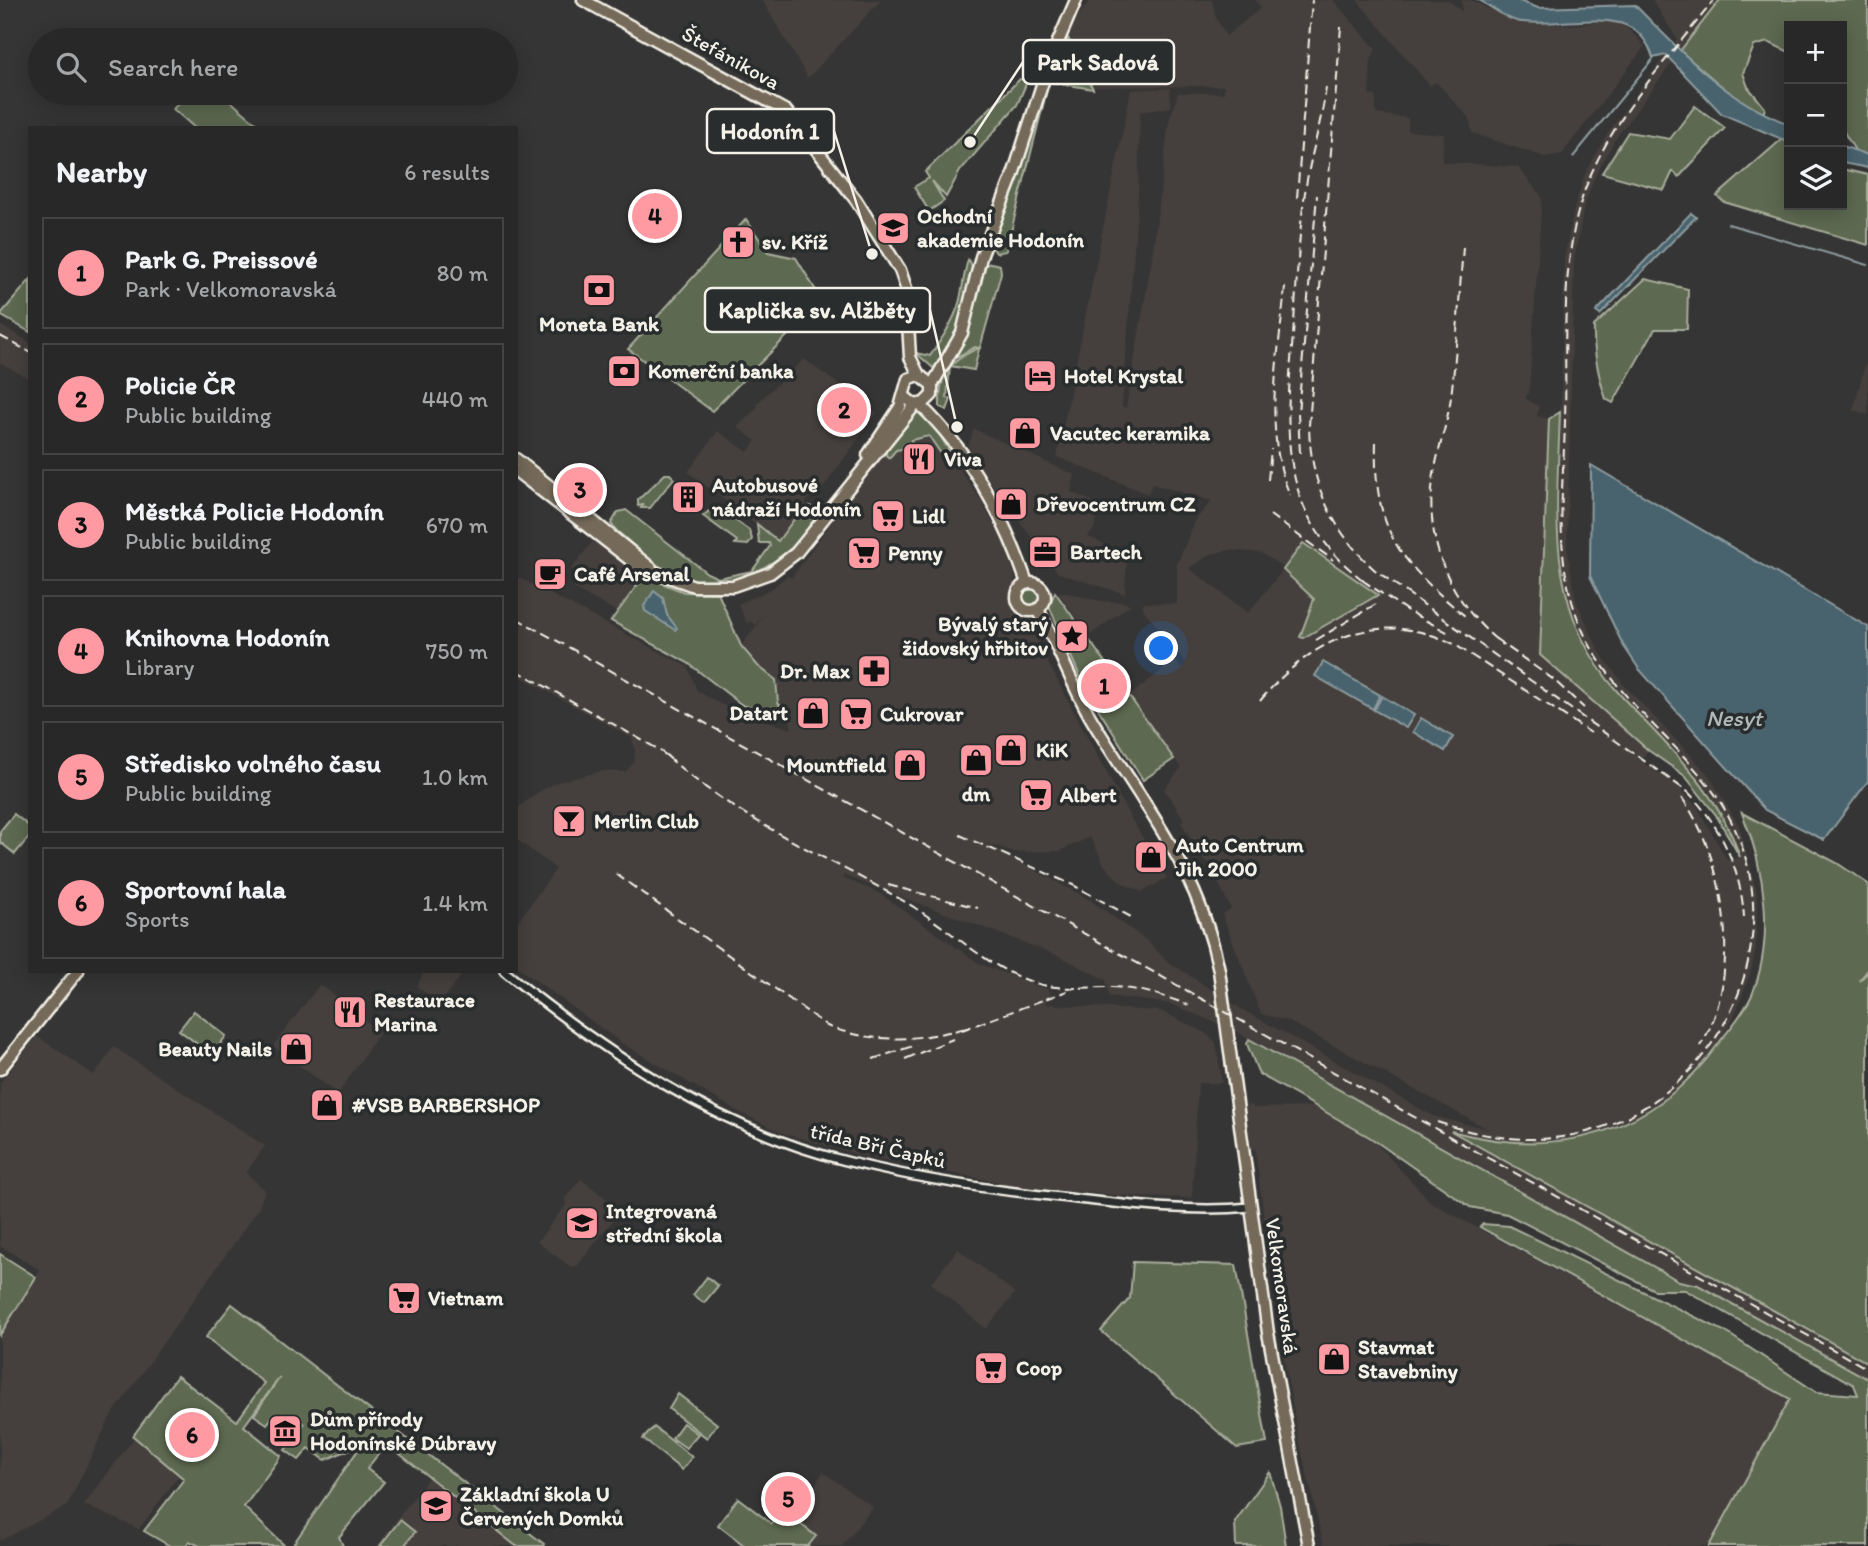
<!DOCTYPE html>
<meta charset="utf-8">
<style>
:root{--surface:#282828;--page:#303030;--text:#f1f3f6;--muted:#a5a6a8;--line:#444445;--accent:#ff9aa2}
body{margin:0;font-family:Itim,sans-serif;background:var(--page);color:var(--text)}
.controls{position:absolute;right:21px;top:21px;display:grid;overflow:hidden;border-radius:0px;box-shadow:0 4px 18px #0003}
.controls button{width:63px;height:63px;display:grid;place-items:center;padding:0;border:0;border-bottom:2px solid var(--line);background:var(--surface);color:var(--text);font:35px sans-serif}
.you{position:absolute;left:1162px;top:649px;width:24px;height:24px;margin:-18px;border:5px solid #fff;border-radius:50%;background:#1a73e8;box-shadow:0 0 0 10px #1a73e833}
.badge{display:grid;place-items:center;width:46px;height:46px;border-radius:50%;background:var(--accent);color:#111;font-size:23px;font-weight:700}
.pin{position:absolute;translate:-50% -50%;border:4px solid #fff;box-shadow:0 2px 7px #0006}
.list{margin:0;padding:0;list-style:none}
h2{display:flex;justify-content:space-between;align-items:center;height:91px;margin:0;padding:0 28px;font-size:30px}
h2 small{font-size:23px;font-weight:400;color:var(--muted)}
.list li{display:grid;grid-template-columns:46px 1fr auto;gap:21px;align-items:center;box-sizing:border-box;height:112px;margin:0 14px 14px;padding:0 14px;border:2px solid var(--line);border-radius:0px}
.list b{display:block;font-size:26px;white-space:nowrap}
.list p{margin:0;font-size:23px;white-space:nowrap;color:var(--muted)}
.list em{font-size:23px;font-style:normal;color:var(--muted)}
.icon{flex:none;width:38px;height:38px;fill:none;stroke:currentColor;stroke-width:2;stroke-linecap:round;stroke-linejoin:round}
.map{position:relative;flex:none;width:1868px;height:1546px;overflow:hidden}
.search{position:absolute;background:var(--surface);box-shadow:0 4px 18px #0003;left:28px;top:28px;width:490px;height:77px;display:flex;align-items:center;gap:18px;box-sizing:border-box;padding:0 24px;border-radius:38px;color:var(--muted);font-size:26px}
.panel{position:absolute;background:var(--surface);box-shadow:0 4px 18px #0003;left:28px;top:126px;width:490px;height:847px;border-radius:0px}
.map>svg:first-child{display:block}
.built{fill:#453f3d;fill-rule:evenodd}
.green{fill:#5d6951;stroke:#a8ad9c;stroke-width:2}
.water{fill:#49646e;stroke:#8d9c9f;stroke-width:2}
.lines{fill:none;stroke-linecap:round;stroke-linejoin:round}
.stream{stroke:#8d9c9f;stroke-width:2}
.minor-casing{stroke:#f4f1e8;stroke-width:12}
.major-casing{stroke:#f4f1e8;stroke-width:15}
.minor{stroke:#2a2d2e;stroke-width:7}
.major{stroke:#746a5a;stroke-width:10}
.rail{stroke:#f4f1e8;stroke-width:2;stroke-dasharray:10 5;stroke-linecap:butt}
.labels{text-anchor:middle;stroke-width:7;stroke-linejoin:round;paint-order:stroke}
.street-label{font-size:21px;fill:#f4f1e8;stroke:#2a2d2e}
.poi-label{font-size:21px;font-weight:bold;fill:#f4f1e8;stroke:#2a2d2e;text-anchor:start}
.water-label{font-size:23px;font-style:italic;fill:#b0b9b7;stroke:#2a2d2e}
.leader{fill:none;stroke:#f4f1e8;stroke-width:2.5}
.callout-dot{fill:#f4f1e8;stroke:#2a2d2e;stroke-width:2.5}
.callout{fill:#2a2d2e;stroke:#f4f1e8;stroke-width:2.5}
.callout-label{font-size:23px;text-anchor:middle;font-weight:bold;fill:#f4f1e8}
</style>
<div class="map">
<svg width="1868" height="1546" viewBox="0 0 1868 1546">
<rect width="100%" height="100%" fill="#363535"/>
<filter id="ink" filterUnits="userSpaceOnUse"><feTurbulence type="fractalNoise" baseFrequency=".0143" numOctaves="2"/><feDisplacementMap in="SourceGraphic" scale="14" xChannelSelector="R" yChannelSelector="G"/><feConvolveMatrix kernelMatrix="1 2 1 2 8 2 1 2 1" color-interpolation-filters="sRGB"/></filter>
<g filter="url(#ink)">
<g class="built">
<path d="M762,0H881L808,78Z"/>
<path d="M1090,0H1212L1216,18L1226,36L1261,8L1255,0H1333L1376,49L1371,60L1369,94L1376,96V114L1408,118V131L1444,134L1442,162L1518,167L1542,197L1529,392L1525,398L1539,407L1537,416L1549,419L1540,655L1648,750L1641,761L1678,786L1697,807L1728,861L1739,857L1730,829L1708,790L1618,693L1583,644L1564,591L1558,547L1564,260L1575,204L1586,172L1608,133L1677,39L1652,0H1719L1616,138L1595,176L1584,206L1574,261L1567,547L1576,600L1599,651L1625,686L1708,774L1739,826L1757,893L1756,949L1750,975L1733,1019L1712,1053L1682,1087L1632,1120L1600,1133L1548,1144L1507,1143L1455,1133L1868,1363V1379L1698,1285L1680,1281L1237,1032L1171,1004L1109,996L1106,980L1057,955L843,875V878L879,893L980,964L1051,991L1045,1004L1161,1011L1204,1032L1216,1042L1222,1083H1198L1192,1198L1141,1197L998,1185V1182L859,1155L782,1133L739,1112L623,1044L516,966V924L556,869L516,839V809L537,793L557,782L603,771L625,772L634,762L635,751L632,738L516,674V576L688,667L697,691L730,709L792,729L788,714L778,704L775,678L758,666L741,646L765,614L755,625L750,621L747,624L738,604L773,588L787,575L791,578L888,445L937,435L980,499L1007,549L1015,575L1012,602L1027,615L1045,657L1129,815L1167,878L1142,892L1120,882L1105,866L1090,837L1060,851L1015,852L985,843L1090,900L1146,940L1167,961L1243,1010L1433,1116L1488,1129L1288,1021L1261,1014L1222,914L1231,909L1209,864L1201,857L1181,822L1184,819L1164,789L1181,768L1130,695L1175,660L1181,668L1186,663L1143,609V603L1177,604V564L1196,519L1212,501L1152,484L1148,494L1057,457L1131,90L1170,88L1171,107L1140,112L1138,198L1122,407L1126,408L1152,258L1169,121L1178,93H1224V86L1094,87L1069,40L1071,27ZM1304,543L1378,595L1314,599L1283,570L1248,613L1189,568L1211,554L1230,550L1261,553L1284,568Z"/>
<path d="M1357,0H1448L1462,11V0H1470L1520,23L1572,25L1607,21L1623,24L1645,46L1562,154L1545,157L1472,133L1470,119L1436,82L1430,86Z"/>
<path d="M0,325L30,342V379L0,363Z"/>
<path d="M804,359L877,413L818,495L814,492L777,541L688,472L718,431L748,452L756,441L737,427L758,407L756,404Z"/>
<path d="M1865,365H1868V415L1853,410Z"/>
<path d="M974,429L1075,475L1071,492L1101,505L1094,529L1087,536L1127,555L1125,594L1058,573L967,450Z"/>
<path d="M594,540L642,579L617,612L573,588L581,575L571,569Z"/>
<path d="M1063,592L1100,601L1124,602L1130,605L1089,636L1058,593Z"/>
<path d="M424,971H465L440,1003L417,987Z"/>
<path d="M320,984L380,1032L338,1094L273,1046Z"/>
<path d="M37,1036L94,1075L114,1047L265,1146L246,1173L265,1190L259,1208L110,1418L67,1506L0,1541V1335L40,1270L0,1246V1083Z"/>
<path d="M1252,1105L1253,1108L1316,1107L1371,1138L1432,1203L1791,1400L1709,1546H1324L1298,1436L1279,1331L1255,1149H1251L1247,1131L1246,1106Z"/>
<path d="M581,1179L621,1210L577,1266L571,1267L537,1242L566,1205L565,1198Z"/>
<path d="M958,1249L1015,1293L986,1329L931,1283Z"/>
<path d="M134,1438L181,1473L139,1529L84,1505Z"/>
<path d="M823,1472L873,1507L842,1546H805L793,1521L811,1499L809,1495Z"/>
<path d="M429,1477L516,1546H377Z"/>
</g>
<g class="green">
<path d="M1720,0H1868V155L1856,152L1842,129V26H1789V52L1768,42L1754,46L1743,73L1748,87L1765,108L1763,115L1732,95L1680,51Z"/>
<path d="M1068,38L1093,89L1049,82L1006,251L996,253L991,245L1051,72Z"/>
<path d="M1020,79H1024L1026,84L1017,105L960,171L946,197L932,181L944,201L929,211L914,187L929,178L925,172Z"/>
<path d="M186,93H221L262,128H195L173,109Z"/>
<path d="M1695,106L1725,128L1679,177L1673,171L1664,190L1602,173L1628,132L1670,139Z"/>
<path d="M1782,139L1789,143V205H1842V169L1868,175V245L1724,202L1717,196Z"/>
<path d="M746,219L768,252L796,258L826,307L800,323L712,411L628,349Z"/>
<path d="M968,260L973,268C963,306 963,340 933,368L916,353L930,356C941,340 954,321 959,303C963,289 963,276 968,260Z"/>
<path d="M991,263L1000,265L1001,273L980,348L975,347L953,359L965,335L985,265Z"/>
<path d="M1645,279L1688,289L1687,329H1655L1613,403L1606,399C1598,375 1593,351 1594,326Z"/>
<path d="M30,280V332L0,315Z"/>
<path d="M976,349H979L974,370L950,366L947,398L951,399L947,410L940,407C938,376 948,362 976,349Z"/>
<path d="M914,412H920L931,420L951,454L949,459L944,458L929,436L911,440L913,447L896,450L889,458L886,455V447Z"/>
<path d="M1560,412C1557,514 1544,608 1617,691C1664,745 1717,786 1740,857L1716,815L1685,776L1648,750L1540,655L1549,419Z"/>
<path d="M665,474H670L674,478L650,508H641L643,505L638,506V500Z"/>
<path d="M715,506L749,530L752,539L748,545L735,544L737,541L703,516Z"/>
<path d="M810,506L821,515C787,562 727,602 668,571C649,562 633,544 617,531L611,524L618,512L626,510L707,573L718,578L752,571L770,546L769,543H759L757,524L778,541L803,507Z"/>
<path d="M1303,543L1378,595L1303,638L1300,637L1314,599L1283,570Z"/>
<path d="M644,576L684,592L718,593L741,646L758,666L776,680L778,703L788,714L787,718L742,705L688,663L611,621Z"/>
<circle cx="1031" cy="597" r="11"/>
<path d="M1055,592L1174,759L1143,780L1085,688L1049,606Z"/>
<path d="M1742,813L1837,863L1868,884V970L1859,981L1868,972V1363L1451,1131C1558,1160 1653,1135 1719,1043C1731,1027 1744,1013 1752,995C1775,938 1765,868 1742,813Z"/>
<path d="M14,814L30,827V836L15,854L0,842V831Z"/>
<path d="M194,1011L226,1036L212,1055L179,1030Z"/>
<path d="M1249,1039L1679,1281L1698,1285L1868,1379V1546H1709L1790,1399L1480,1227L1483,1224L1509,1226L1726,1332L1816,1392L1858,1395L1854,1385L1685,1290H1654L1507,1214L1470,1207L1371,1138L1259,1074L1247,1044Z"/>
<path d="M0,1254L36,1277L0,1335Z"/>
<path d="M1133,1262L1236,1265L1267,1443L1237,1448L1101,1331L1130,1298Z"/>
<path d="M707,1277L718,1286L704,1303L693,1295Z"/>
<path d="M232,1304L544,1544L543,1546H516L391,1447L382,1449L367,1469L384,1482L339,1537L343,1546H292L362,1444L325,1460L309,1448L299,1460L285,1450L304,1424L295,1418L288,1427L285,1425L289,1419L282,1414L279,1418L274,1415L267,1424L254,1415L280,1377L244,1426L281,1456L244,1507L285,1546H200L189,1541L186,1546H170L144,1531L184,1479L133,1436L177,1376L237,1421L264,1383L206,1337Z"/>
<path d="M678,1394L717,1424L707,1438L669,1409Z"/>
<path d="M683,1423L698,1434L686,1448L672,1438Z"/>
<path d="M654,1427L692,1457L682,1470L643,1439Z"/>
<path d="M1270,1472L1280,1506L1286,1546H1236L1235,1522Z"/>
<path d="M738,1498L772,1524L783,1511L816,1536L808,1546H745L718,1525Z"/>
<path d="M400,1520L415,1532L404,1546H380Z"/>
</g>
<g class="water">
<path d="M1479,0H1517L1538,8L1635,5C1681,52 1726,101 1789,124V142L1722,114L1666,55L1653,58C1636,0 1575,28 1522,22C1509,21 1491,7 1479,0Z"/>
<path d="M1842,146L1868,155V168L1842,163Z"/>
<path d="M1691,213L1696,217L1600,315L1596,312Z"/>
<path d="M1591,465L1868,627V781L1824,840L1765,810L1639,669L1623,645L1590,576Z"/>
<path d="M654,591L663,598L667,615L677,628L675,630L645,611L644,606Z"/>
<path d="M1323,662L1380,695L1373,709L1315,676Z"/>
<path d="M1382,696L1414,715L1406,728L1374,710Z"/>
<path d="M1421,718L1453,737L1445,751L1413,732Z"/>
</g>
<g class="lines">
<g class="stream">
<path d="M1573,157L1654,58"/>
<path d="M1728,224L1868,265"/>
</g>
<g class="minor-casing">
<path id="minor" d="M504,971C606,1054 721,1131 850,1162C919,1179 990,1190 1060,1197C1122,1204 1189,1213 1251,1207"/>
</g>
<g class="major-casing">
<g id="major">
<path d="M583,0L786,111L856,200L900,270L906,288L910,357L919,375"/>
<path d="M932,385L962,333L981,257L1013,175L1049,63L1076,0"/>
<path d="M920,405C970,452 1005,519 1027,583"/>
<path d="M868,455L900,407L908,379L919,375L932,385V395L924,403L915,405L904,396"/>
<path d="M516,459L651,568"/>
<path d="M516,471L638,566L694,586H733L770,573L796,553L915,405"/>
<circle cx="1031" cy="597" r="14"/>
<path d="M1038,610C1058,645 1071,684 1092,720C1144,807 1198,867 1219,970L1268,1333L1309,1546"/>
<path d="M0,1069L78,971"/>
</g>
</g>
<use href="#minor" class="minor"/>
<use href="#major" class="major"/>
<g class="rail">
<path d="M1341,27L1309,425C1310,483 1332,531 1375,570L1688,792C1721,826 1741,870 1744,917"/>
<path d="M1326,87C1322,121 1311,153 1306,186C1298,235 1297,285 1293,335C1285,435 1277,517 1368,584"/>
<path d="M1297,198L1312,0"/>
<path d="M1463,247C1459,297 1457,347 1451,397C1447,425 1437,452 1433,480C1424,545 1453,606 1503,645"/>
<path d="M1285,287C1279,355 1262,431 1290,495"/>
<path d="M0,336L30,352"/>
<path d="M1376,442C1373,531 1400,562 1465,616"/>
<path d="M1300,453L1298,413L1317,195"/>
<path d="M1268,480L1271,449"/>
<path d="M1270,515L1333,560"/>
<path d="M1362,580L1406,610L1449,633"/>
<path d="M516,618L1868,1369"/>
<path d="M1496,639L1554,680L1584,708"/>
<path d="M1316,640L1376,604"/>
<path d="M516,670L656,748L674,761"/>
<path d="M1260,701C1310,640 1377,607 1454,644L1591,733"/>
<path d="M667,756C740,822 823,854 907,903C950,928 984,966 1032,982C1058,991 1085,987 1112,987C1138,988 1164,996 1189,1005"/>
<path d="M1682,798C1727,860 1743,981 1700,1046"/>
<path d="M960,835L1073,885L1131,917"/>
<path d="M616,874L827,1026C877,1045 919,1040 970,1027"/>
<path d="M888,885L978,908"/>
<path d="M962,1030L1067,991"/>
<path d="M873,1059L916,1045"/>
<path d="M905,1059L953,1039"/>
<path d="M1437,1122C1474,1134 1513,1142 1552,1138C1674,1127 1765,1012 1752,891C1738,776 1652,743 1597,657C1581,632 1571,604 1566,575C1557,525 1564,471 1565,421C1567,340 1558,250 1591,174C1619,110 1671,55 1714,0"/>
</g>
</g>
</g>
<defs>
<g id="school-square" transform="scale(1.75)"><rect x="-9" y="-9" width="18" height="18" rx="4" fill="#ff9aa2" stroke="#2a2d2e"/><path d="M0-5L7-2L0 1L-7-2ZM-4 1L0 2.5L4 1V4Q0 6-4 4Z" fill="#111"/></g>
<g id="church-square" transform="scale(1.75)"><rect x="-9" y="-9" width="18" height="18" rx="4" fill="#ff9aa2" stroke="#2a2d2e"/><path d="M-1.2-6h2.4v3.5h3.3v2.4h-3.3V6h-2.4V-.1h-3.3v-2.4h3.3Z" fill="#111"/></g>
<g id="bank-square" transform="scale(1.75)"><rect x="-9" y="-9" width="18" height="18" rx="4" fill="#ff9aa2" stroke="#2a2d2e"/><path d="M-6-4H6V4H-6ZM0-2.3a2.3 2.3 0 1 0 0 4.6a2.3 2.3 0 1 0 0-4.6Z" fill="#111"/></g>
<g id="hotel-square" transform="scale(1.75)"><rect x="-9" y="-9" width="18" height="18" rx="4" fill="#ff9aa2" stroke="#2a2d2e"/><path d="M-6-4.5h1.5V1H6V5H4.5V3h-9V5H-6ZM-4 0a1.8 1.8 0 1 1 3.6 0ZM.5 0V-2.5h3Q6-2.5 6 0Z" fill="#111"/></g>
<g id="shop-square" transform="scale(1.75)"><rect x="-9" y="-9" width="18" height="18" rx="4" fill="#ff9aa2" stroke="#2a2d2e"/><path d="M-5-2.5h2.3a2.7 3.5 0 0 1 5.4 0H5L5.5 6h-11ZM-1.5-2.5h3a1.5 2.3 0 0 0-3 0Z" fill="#111"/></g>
<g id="restaurant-square" transform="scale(1.75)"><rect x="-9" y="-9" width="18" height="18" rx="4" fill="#ff9aa2" stroke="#2a2d2e"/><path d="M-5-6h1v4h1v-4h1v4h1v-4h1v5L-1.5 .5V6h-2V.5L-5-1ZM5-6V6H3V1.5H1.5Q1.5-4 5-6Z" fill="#111"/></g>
<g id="building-square" transform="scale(1.75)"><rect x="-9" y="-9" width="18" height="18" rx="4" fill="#ff9aa2" stroke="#2a2d2e"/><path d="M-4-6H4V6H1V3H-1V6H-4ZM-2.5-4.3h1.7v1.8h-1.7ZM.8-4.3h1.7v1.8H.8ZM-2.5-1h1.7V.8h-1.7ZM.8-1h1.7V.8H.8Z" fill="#111"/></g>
<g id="supermarket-square" transform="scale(1.75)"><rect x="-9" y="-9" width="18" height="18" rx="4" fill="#ff9aa2" stroke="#2a2d2e"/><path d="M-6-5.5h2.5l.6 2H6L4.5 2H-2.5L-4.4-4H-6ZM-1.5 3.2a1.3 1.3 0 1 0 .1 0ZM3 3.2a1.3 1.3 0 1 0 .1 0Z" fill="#111"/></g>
<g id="office-square" transform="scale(1.75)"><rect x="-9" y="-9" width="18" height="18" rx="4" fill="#ff9aa2" stroke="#2a2d2e"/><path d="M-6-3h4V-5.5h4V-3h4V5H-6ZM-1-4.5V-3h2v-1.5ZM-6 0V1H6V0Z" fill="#111"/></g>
<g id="cafe-square" transform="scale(1.75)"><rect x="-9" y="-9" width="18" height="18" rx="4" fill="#ff9aa2" stroke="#2a2d2e"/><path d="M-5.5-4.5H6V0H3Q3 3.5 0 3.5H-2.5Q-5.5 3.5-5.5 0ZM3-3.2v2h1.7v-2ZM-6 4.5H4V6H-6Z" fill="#111"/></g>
<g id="sight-square" transform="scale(1.75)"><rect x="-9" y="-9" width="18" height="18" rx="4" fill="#ff9aa2" stroke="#2a2d2e"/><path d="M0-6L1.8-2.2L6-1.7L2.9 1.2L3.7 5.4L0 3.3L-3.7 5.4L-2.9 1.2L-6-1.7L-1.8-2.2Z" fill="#111"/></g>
<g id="pharmacy-square" transform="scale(1.75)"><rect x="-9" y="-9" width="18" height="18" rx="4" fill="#ff9aa2" stroke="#2a2d2e"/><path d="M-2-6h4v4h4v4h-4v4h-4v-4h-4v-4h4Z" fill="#111"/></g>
<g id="bar-square" transform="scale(1.75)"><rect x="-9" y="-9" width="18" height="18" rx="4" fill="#ff9aa2" stroke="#2a2d2e"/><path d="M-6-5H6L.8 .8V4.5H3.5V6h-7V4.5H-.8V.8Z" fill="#111"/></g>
<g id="museum-square" transform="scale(1.75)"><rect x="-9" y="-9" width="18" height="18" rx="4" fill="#ff9aa2" stroke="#2a2d2e"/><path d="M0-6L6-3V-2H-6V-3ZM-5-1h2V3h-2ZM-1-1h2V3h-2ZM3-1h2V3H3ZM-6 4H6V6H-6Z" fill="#111"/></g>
</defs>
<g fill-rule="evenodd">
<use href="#school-square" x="893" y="228"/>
<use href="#church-square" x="738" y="242"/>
<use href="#bank-square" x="599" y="290"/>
<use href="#bank-square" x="624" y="371"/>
<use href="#hotel-square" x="1040" y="376"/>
<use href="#shop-square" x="1025" y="433"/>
<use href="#restaurant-square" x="919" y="459"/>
<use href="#building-square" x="688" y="497"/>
<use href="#shop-square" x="1011" y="504"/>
<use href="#supermarket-square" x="888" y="516"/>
<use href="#office-square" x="1045" y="552"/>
<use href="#supermarket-square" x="864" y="553"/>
<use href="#cafe-square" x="550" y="574"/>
<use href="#sight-square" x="1072" y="636"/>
<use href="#pharmacy-square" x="874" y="671"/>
<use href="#shop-square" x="813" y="713"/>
<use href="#supermarket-square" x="856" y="714"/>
<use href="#shop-square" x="1011" y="750"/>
<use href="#shop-square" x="976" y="760"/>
<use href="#shop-square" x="910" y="765"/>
<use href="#supermarket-square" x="1036" y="795"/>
<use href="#bar-square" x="569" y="821"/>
<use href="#shop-square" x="1151" y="857"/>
<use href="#restaurant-square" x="350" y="1012"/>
<use href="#shop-square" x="296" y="1049"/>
<use href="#shop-square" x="327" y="1105"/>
<use href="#school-square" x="582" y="1223"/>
<use href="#supermarket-square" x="404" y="1298"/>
<use href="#shop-square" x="1334" y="1359"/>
<use href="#supermarket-square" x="991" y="1368"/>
<use href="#museum-square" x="285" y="1431"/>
<use href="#school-square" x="436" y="1506"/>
</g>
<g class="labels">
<g class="street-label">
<text transform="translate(731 58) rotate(29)" y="7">Štefánikova</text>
<text transform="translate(878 1146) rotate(13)" y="7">třída Bří Čapků</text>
<text transform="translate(1282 1286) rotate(82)" y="7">Velkomoravská</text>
</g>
<g class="poi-label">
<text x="917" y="223">Ochodní<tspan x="917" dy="24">akademie Hodonín</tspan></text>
<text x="762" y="249">sv. Kříž</text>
<text x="599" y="331" text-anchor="middle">Moneta Bank</text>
<text x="648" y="378">Komerční banka</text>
<text x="1064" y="383">Hotel Krystal</text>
<text x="1050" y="440">Vacutec keramika</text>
<text x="944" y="466">Viva</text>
<text x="712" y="492">Autobusové<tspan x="712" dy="24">nádraží Hodonín</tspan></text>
<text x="1036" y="511">Dřevocentrum CZ</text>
<text x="912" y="523">Lidl</text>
<text x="1070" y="559">Bartech</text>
<text x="888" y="560">Penny</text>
<text x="574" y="581">Café Arsenal</text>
<text x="1048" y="631" text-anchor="end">Bývalý starý<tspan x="1048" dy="24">židovský hřbitov</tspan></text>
<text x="850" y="678" text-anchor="end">Dr. Max</text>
<text x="788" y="720" text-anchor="end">Datart</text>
<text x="880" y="721">Cukrovar</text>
<text x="1036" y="757">KiK</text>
<text x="886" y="772" text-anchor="end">Mountfield</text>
<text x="976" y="801" text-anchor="middle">dm</text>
<text x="1060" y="802">Albert</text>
<text x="594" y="828">Merlin Club</text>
<text x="1176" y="852">Auto Centrum<tspan x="1176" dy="24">Jih 2000</tspan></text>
<text x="374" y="1007">Restaurace<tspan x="374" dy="24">Marina</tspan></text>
<text x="272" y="1056" text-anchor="end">Beauty Nails</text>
<text x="352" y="1112">#VSB BARBERSHOP</text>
<text x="606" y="1218">Integrovaná<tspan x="606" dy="24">střední škola</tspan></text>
<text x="428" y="1305">Vietnam</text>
<text x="1358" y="1354">Stavmat<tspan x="1358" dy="24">Stavebniny</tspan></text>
<text x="1016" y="1375">Coop</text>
<text x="310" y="1426">Dům přírody<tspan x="310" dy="24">Hodonínské Dúbravy</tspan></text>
<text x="460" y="1501">Základní škola U<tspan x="460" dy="24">Červených Domků</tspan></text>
</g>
<g class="water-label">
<text x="1734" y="726">Nesyt</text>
</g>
</g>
<path class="leader" d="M970 142L1023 62M872 254L834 131M957 427L930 310"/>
<g class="callout-dot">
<circle cx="970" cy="142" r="7"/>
<circle cx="872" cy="254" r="7"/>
<circle cx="957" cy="427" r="7"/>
</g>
<g class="callout">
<rect x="1023" y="40" width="151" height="44" rx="7"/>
<rect x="707" y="109" width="127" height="44" rx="7"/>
<rect x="705" y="288" width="225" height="44" rx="7"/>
</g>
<g class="callout-label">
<text x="1098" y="70">Park Sadová</text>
<text x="770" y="139">Hodonín 1</text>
<text x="817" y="318">Kaplička sv. Alžběty</text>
</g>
</svg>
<div class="controls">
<button>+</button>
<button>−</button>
<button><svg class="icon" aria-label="layers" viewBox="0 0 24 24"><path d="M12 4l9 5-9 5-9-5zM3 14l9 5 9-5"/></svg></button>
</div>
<div class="you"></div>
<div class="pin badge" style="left:1104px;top:686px">1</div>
<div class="pin badge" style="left:844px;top:410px">2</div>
<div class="pin badge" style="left:580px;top:490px">3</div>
<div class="pin badge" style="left:655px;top:216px">4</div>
<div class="pin badge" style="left:788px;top:1499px">5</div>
<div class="pin badge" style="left:192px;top:1435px">6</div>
<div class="search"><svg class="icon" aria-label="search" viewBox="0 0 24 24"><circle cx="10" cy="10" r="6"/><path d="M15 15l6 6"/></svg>Search here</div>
<section class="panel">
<h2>Nearby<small>6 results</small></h2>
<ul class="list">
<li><span class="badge">1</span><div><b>Park G. Preissové</b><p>Park · Velkomoravská</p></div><em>80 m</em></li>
<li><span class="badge">2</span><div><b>Policie ČR</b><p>Public building</p></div><em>440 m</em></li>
<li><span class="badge">3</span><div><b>Městká Policie Hodonín</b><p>Public building</p></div><em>670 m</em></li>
<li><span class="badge">4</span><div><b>Knihovna Hodonín</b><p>Library</p></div><em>750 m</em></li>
<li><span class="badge">5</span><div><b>Středisko volného času</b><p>Public building</p></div><em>1.0 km</em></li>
<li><span class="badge">6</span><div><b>Sportovní hala</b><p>Sports</p></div><em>1.4 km</em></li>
</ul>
</section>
</div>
